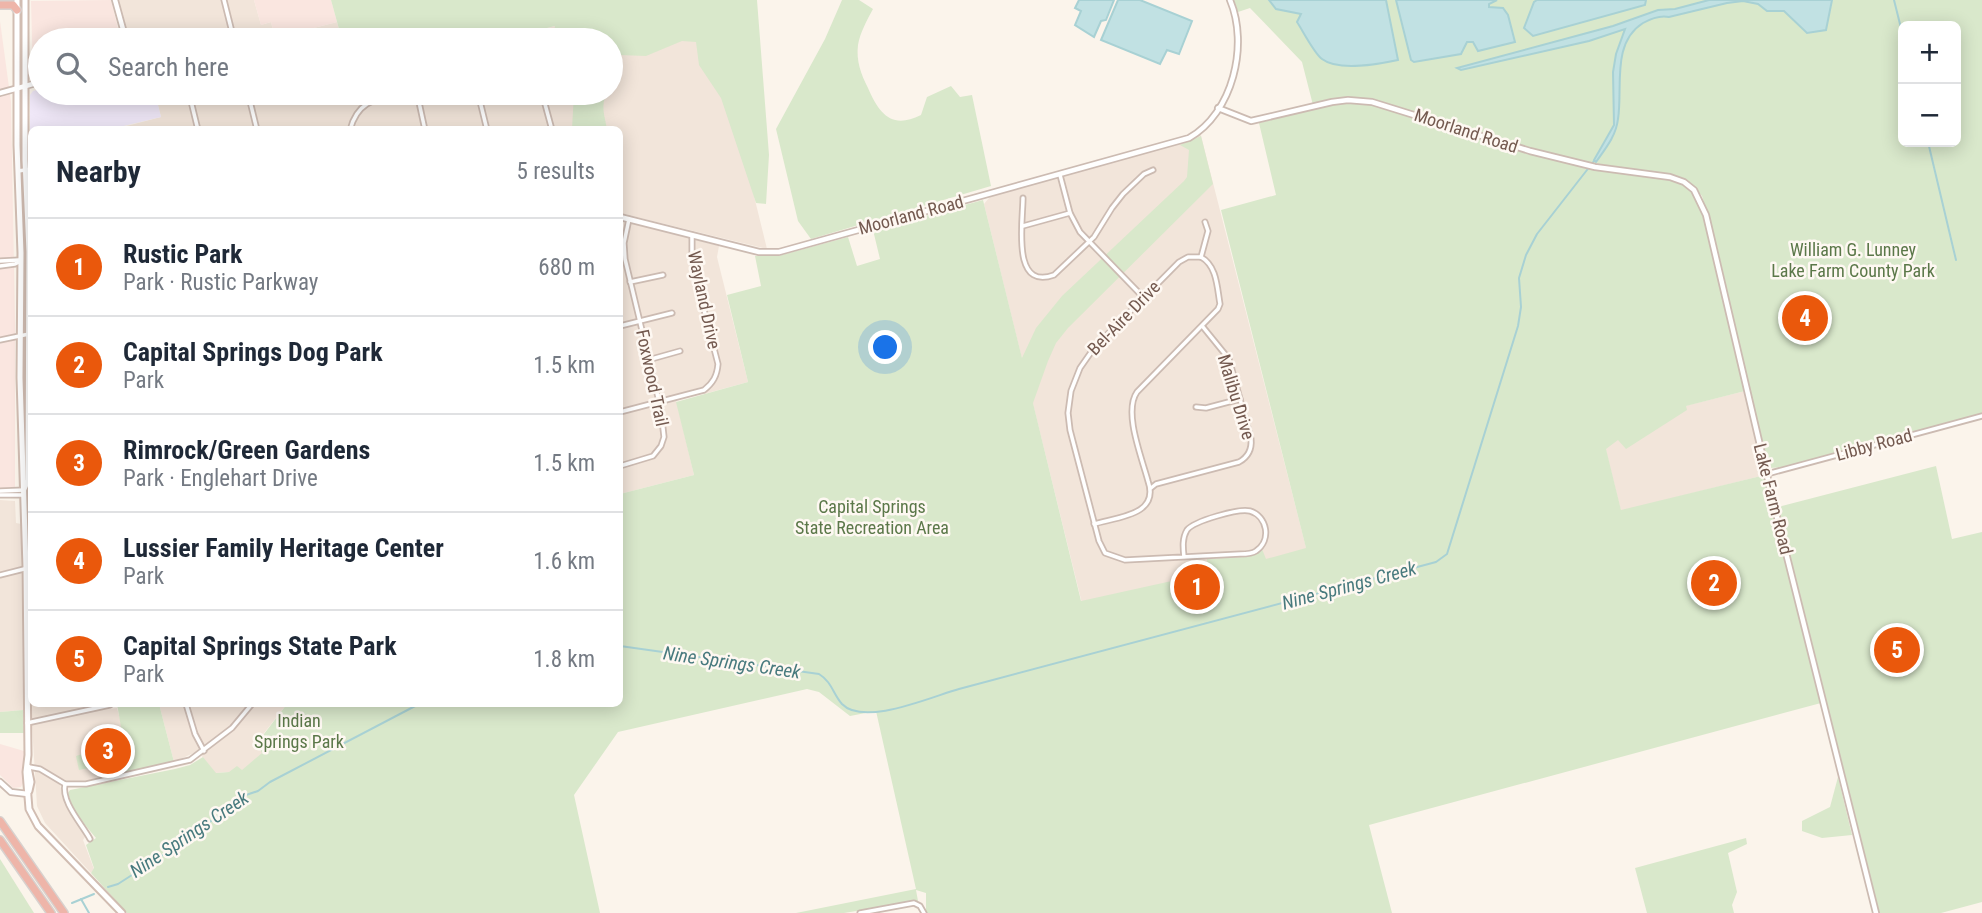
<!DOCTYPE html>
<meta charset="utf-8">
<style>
:root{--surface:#fff;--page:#f2f2f3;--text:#1f2937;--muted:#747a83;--line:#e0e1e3;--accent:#ea580c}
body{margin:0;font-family:"Roboto Condensed",sans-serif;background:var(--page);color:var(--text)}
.controls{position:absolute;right:21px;top:21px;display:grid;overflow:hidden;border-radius:10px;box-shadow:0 4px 18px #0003}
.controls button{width:63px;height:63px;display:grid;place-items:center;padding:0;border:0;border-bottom:2px solid var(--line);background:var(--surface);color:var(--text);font:35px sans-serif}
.you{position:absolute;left:886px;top:348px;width:24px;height:24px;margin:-18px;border:5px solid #fff;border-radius:50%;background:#1a73e8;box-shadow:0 0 0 10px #1a73e833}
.badge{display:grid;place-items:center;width:46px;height:46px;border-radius:50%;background:var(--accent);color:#fff;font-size:23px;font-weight:700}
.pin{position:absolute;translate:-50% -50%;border:4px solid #fff;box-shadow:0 2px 7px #0006}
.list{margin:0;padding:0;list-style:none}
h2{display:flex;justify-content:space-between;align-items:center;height:91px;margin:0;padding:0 28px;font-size:30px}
h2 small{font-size:23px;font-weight:400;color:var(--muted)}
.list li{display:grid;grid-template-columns:46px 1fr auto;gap:21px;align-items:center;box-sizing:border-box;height:98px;padding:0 28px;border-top:2px solid var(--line)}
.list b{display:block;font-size:26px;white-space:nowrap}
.list p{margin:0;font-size:23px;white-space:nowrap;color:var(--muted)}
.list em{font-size:23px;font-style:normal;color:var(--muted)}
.icon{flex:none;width:38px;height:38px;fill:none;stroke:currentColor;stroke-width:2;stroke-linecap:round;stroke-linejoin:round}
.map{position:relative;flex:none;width:1982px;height:913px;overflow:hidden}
.search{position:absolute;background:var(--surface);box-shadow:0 4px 18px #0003;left:28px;top:28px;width:595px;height:77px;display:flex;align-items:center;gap:18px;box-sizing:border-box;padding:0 24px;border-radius:38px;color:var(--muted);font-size:26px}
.panel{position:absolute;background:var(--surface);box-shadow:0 4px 18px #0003;left:28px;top:126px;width:595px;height:581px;border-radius:10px}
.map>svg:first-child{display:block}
.residential{fill:#f2e5da}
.commercial{fill:#fae6e0}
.education{fill:#f0e8f8}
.green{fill:#d9e8cb;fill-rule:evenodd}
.water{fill:#c1e1e3;stroke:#a8d1d4;stroke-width:2}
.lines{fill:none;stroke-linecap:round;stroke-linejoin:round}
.stream{stroke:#a8d1d4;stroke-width:2}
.minor-casing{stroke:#ccbbb2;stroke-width:7}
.tertiary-casing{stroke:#ccbbb2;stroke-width:8}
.secondary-casing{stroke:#d1bdb2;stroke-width:9}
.motorway-casing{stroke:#d8d1ce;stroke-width:10}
.minor{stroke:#fff;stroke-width:3.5}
.tertiary{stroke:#fff;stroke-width:4.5}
.secondary{stroke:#fff;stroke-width:5}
.motorway{stroke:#eeb5a9;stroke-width:7}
.labels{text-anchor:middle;stroke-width:5;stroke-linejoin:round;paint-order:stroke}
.street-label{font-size:18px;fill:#745a50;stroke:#fef8f2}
.park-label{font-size:18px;fill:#5b7849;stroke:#fef8f2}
.water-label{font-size:19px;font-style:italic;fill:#487a7e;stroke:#fef8f2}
</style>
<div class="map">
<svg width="1982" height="913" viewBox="0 0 1982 913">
<rect width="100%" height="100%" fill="#fbf4eb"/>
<g class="residential">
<path d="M118,0H254L261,25L271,22L275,38L337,22L342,40H129Z"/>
<path d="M657,0H706L767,249L620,213V130H111L161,117L155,93H611V40H500Z"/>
<path d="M1200,132L1312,571L1088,628L984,204L993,193L1189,138Z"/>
<path d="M620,220L719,246L717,257L748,382L704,394L701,387L675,395L694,475L620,494Z"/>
<path d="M1745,391L1765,475L1621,511L1600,427Z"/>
<path d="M31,434L32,704H104L99,705L100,710L117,708L122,727L91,734L102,779L73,783L58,777L55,781L60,785L65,803L84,831L85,837L83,840L94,869L91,873L45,823L37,806L31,709Z"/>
<path d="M0,500L15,501L16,523L21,524L23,710L0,712Z"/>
<path d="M159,704H287L257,742L263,753L242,771L215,773L198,751L174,762Z"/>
</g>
<g class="commercial">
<path d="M111,0L121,40H40V76L33,77L31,1Z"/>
<path d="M254,0H331L337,22L275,38L271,22L261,25Z"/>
<path d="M0,21L11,102L15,325V487L0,489Z"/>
<path d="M0,744L24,751L23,783L21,787L13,788L0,775Z"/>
</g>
<path class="education" d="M40,89V93H155L161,117L111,129L32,130L30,147V95L33,91Z"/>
<g class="green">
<path d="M331,0H757L769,155L766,204L756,203L721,98L699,65L696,42L682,41L646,56L619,55L613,70L611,88V40H557L554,32L555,26L499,40H342Z"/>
<path d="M842,0H859L873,9C867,20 860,33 858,45C856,61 861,74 868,88C879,113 891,130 921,115L927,97L951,86L960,97L972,95L991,186L811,239L798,221L776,129L825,39Z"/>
<path d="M1234,0H1982V414L1785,467L1770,468L1765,456L1717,246L1702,196L1690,183L1674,175L1592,163L1586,168C1615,177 1668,168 1690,188C1697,195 1699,204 1703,213L1745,391L1686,406L1687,410L1626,449L1618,440L1606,449L1621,510L1765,475L1821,703L1369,825L1392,913H926V893L916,890L918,901L844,913H796L916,889L876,711L850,716L819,692L807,689L618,732L574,795L600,913H127L91,873L94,868L86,845L96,838C85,825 71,809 68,793L70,790L175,769L190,765L203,757L216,773L229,772L237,766L242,770L262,753L257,743L287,704H620V494L694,475L676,402L748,382L727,295L761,286L755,256H778L848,237L857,266L880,259L873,230L983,200L1022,358L1036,328L1062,296L1184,181L1187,177L1189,150L1180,145L1201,136L1213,184L1068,328L1056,343L1048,361L1033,403L1081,601L1208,573L1207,559L1245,557L1262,549L1266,559L1306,548L1221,210L1276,195L1259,123L1314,109L1302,62L1250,8L1238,12ZM1903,26H1956V142H1903Z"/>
<path d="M574,93H607C600,105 605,117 607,129H572Z"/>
<path d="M1936,466L1952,539L1982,532V902L1941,913H1878L1778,507Z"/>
<path d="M117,704H159L174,762L102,779L99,766L79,770L76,756L95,750L91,734L121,727Z"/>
<path d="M23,710L24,733H0V712Z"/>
<path d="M1838,777L1852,835L1822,838L1802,831V821L1830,807Z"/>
<path d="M1746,838L1747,844L1728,853L1737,892L1732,905L1734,913H1647L1635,868Z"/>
<path d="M0,859L34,913H0Z"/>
</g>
<g class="water">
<path d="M1079,0H1114L1106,20L1101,21L1094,37L1075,25L1081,11L1075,8Z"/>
<path d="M1118,0H1140L1192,21L1179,54L1167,50L1160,64L1101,40Z"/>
<path d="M1269,0H1386L1398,60C1379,64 1339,72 1322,59C1314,53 1303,31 1297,22L1301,14L1276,9Z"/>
<path d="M1396,0H1497L1489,4V7L1503,8L1508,15L1515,42L1478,51L1473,42H1467L1461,54L1414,62L1411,60Z"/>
<path d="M1537,0H1646L1645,5L1533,36L1524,28L1534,2Z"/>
<path d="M1709,0H1832L1826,30L1807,33L1784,11H1767L1758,4L1743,1L1727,3L1669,17C1660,15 1652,18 1643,23C1611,43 1623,88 1618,119C1616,136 1606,148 1596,162L1594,160L1614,125L1613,72L1616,54L1625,29L1589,41L1461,70L1457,68L1613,26L1658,10L1675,9Z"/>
</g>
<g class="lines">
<g class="stream">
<path d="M1894,0L1903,36"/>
<path d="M1928,142L1956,260"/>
<path d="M620,646L819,674C832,682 833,694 842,704C864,727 933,696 959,689L1436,562L1447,554L1518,326L1521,307L1519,278L1526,255L1537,234L1594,161"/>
<path d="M108,887L118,884L163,855L228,809L240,797L258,791L270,782L419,704"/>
<path d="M81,899L89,913"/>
<path d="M72,903L94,894"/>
</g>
<g class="minor-casing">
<g id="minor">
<path d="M224,0L234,40"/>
<path d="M209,40L233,34"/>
<path d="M189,93L198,130"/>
<path d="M248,93L257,130"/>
<path d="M417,93L425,130"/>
<path d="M478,93L487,130"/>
<path d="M542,93L552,130"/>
<path d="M350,130C358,99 378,99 404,93"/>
<path d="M18,171L32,169"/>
<path d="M1060,175L1070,213L1080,232L1144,298"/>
<path d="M1023,198C1023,221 1011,291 1054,275L1094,237L1112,208L1123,194L1144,174L1153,170"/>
<path d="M1023,226L1070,213"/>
<path d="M1201,257L1208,231L1205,222"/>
<path d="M0,261L19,260"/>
<path d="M0,266L15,264L21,261"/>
<path d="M630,282L663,275"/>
<path d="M620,326L672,313"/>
<path d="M0,340L29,334"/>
<path d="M648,360L680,351"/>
<path d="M1196,407L1206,408L1240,399"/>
<path d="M620,412L704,390C713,383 717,376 718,364L692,263V235"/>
<path d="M620,466L653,456L661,446L664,437L661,410L625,259L624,243L629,219"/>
<path d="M1767,474L1982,416"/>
<path d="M1151,488L1156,484L1239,462C1248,457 1252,449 1251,439L1229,359L1203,327"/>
<path d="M0,491L24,490"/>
<path d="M0,495H24"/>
<path d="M1094,524C1118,517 1160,515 1148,481C1142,458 1123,412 1137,392L1218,309L1220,304C1217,287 1217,266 1201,257"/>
<path d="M1184,557C1183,548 1182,538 1187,530C1194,521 1239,508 1250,511C1267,516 1272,540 1256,551C1252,554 1246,554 1240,554L1125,560L1105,553L1099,541L1070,430L1068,413L1071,391L1080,368L1094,348L1179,262L1188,257H1201"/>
<path d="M0,575L32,567"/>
<path d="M186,704L195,734L204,751"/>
<path d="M27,723L110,705"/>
<path d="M29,767L40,769L65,784C61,802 82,824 90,839"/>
<path d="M65,784H86L190,760L232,728L252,704"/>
<path d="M860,913L914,903L920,906L924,913"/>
</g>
</g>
<g class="tertiary-casing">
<g id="tertiary">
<path d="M115,0L126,40"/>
<path d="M0,93L40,82"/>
<path d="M1218,108L1251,121L1332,102L1348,100L1372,102L1530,151L1595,167L1670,177L1684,182L1694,190L1706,215L1774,505L1876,913"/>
<path d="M620,217L759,252H779L1189,138C1233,113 1249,45 1230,0"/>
<path d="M0,782L11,792L28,794"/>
</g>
</g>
<g class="secondary-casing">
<g id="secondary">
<path d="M17,0V145L21,253L20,378L26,568L28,755L26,772L29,809L38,826L122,913"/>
<path d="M24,489L28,480L29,252L25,160V0"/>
<path d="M28,767L31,782L29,791"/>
</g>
</g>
<g class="motorway-casing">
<g id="motorway">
<path d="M0,5H13L17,10"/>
<path d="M0,821L64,913"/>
<path d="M0,840L51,913"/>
</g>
</g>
<use href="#minor" class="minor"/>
<use href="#tertiary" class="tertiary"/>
<use href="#secondary" class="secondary"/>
<use href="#motorway" class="motorway"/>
</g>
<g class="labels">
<g class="street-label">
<text transform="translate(1466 131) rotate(18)" y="6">Moorland Road</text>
<text transform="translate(911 215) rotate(-15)" y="6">Moorland Road</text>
<text transform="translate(704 300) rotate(78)" y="6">Wayland Drive</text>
<text transform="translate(1124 318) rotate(-46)" y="6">Bel-Aire Drive</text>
<text transform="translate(652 378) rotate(78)" y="6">Foxwood Trail</text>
<text transform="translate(1236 397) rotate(73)" y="6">Malibu Drive</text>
<text transform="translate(1874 445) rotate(-15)" y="6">Libby Road</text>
<text transform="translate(1773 499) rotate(76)" y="6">Lake Farm Road</text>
</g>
<g class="park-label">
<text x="1853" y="256">William G. Lunney<tspan x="1853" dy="21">Lake Farm County Park</tspan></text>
<text x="872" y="513">Capital Springs<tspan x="872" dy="21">State Recreation Area</tspan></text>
<text x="299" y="727">Indian<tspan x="299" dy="21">Springs Park</tspan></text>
</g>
<g class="water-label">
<text transform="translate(1349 585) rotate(-15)" y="7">Nine Springs Creek</text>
<text transform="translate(732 662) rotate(8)" y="7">Nine Springs Creek</text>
<text transform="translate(189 834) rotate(-34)" y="7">Nine Springs Creek</text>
</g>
</g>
</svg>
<div class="controls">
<button>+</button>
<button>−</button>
</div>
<div class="you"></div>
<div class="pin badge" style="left:1197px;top:587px">1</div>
<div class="pin badge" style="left:1714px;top:583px">2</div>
<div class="pin badge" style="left:108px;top:751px">3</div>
<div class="pin badge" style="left:1805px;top:318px">4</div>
<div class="pin badge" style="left:1897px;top:650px">5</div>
<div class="search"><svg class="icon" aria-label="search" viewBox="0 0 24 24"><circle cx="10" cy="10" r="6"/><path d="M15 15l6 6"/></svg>Search here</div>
<section class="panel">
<h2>Nearby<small>5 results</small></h2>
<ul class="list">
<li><span class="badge">1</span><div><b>Rustic Park</b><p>Park · Rustic Parkway</p></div><em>680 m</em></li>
<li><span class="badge">2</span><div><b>Capital Springs Dog Park</b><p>Park</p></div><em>1.5 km</em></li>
<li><span class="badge">3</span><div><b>Rimrock/Green Gardens</b><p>Park · Englehart Drive</p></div><em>1.5 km</em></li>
<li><span class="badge">4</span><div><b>Lussier Family Heritage Center</b><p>Park</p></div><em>1.6 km</em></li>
<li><span class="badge">5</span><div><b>Capital Springs State Park</b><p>Park</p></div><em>1.8 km</em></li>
</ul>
</section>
</div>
